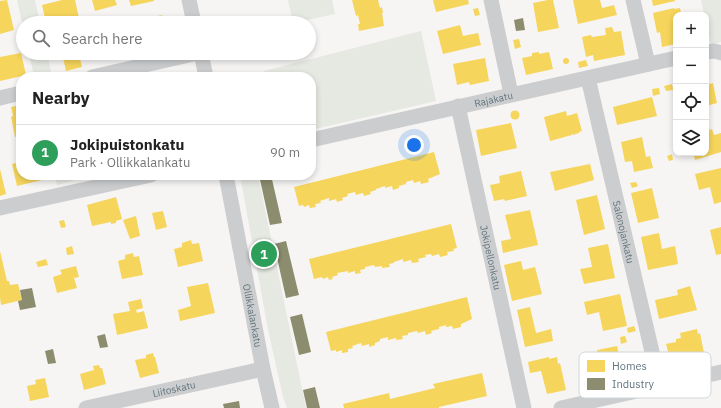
<!DOCTYPE html>
<meta charset="utf-8">
<style>
:root{--surface:#fff;--page:#f6f6f6;--text:#222;--muted:#767676;--line:#e0e0e0;--accent:#1a73e8}
body{margin:0;font-family:"IBM Plex Sans",sans-serif;background:var(--page);color:var(--text)}
.controls{position:absolute;right:12px;top:12px;display:grid;overflow:hidden;border-radius:8px;box-shadow:0 2px 6px #0003}
.controls button{width:36px;height:36px;display:grid;place-items:center;padding:0;border:0;border-bottom:1px solid var(--line);background:var(--surface);color:var(--text);font:20px sans-serif}
.you{position:absolute;left:414px;top:145px;width:14px;height:14px;margin:-10px;border:3px solid #fff;border-radius:50%;background:#1a73e8;box-shadow:0 0 0 6px #1a73e833}
.badge{display:grid;place-items:center;width:26px;height:26px;border-radius:50%;background:var(--accent);color:#fff;font-size:13px;font-weight:700}
.pin{position:absolute;translate:-50% -50%;border:2px solid #fff;box-shadow:0 1px 4px #0006}
.list{margin:0;padding:0;list-style:none}
h2{display:flex;justify-content:space-between;align-items:center;height:52px;margin:0;padding:0 16px;font-size:17px}
h2 small{font-size:13px;font-weight:400;color:var(--muted)}
.list li{display:grid;grid-template-columns:26px 1fr auto;gap:12px;align-items:center;box-sizing:border-box;height:56px;padding:0 16px;border-top:1px solid var(--line)}
.list b{display:block;font-size:15px;white-space:nowrap}
.list p{margin:0;font-size:13px;white-space:nowrap;color:var(--muted)}
.list em{font-size:13px;font-style:normal;color:var(--muted)}
.icon{flex:none;width:22px;height:22px;fill:none;stroke:currentColor;stroke-width:2;stroke-linecap:round;stroke-linejoin:round}
.map{position:relative;flex:none;width:721px;height:408px;overflow:hidden}
.search{position:absolute;background:var(--surface);box-shadow:0 2px 6px #0003;left:16px;top:16px;width:300px;height:44px;display:flex;align-items:center;gap:10px;box-sizing:border-box;padding:0 14px;border-radius:22px;color:var(--muted);font-size:15px}
.panel{position:absolute;background:var(--surface);box-shadow:0 2px 6px #0003;left:16px;top:72px;width:300px;height:108px;border-radius:16px}
.map>svg:first-child{display:block}
.green{fill:#e6e8e2}
.homes{fill:#f6d55c}
.industry{fill:#8c8c6e}
.lines{fill:none;stroke-linecap:round;stroke-linejoin:round}
.street{stroke:#cccdce;stroke-width:15}
.labels{text-anchor:middle;stroke-width:4;stroke-linejoin:round;paint-order:stroke}
.street-label{font-size:10px;fill:#61757f;stroke:#fff}
.key{fill:#fff;stroke:#d0d6d9;stroke-width:1}
.key-label{font-size:11px;fill:#61757f}
</style>
<div class="map">
<svg width="721" height="408" viewBox="0 0 721 408">
<rect width="100%" height="100%" fill="#f6f5f4"/>
<g class="green">
<path d="M17,0H35L40,23H23V27Z"/>
<path d="M288,0H332L335,14L293,23Z"/>
<path d="M701,0H721V42L711,45L706,22V15H704Z"/>
<path d="M421,31L436,101L311,130V77H265L264,71Z"/>
<path d="M29,53H47L52,77H34Z"/>
<path d="M55,175H72L73,181L57,185Z"/>
<path d="M240,175H258L306,408H287L283,397L268,330Z"/>
</g>
<g class="homes">
<path d="M7,0L14,30L0,34V1Z"/>
<path d="M62,0H75L79,18L55,23H46L42,5Z"/>
<path d="M92,0H115L117,5L95,11Z"/>
<path d="M129,0H154V1L131,6Z"/>
<path d="M352,0H378L380,8L382,7L383,13H382L384,26L359,31L358,24H360L358,15L356,16Z"/>
<path d="M433,0H468L469,4L436,12Z"/>
<path d="M548,0H553L559,28L538,32L533,3Z"/>
<path d="M573,0H600L602,8L614,5L617,15L578,24Z"/>
<path d="M652,0H675V1L653,6Z"/>
<path d="M478,8L480,15L475,16L473,9Z"/>
<path d="M674,8V9L680,8L681,13L679,14V15H676V44L662,47L660,32L657,33L653,13Z"/>
<path d="M162,15L163,23H142L141,20Z"/>
<path d="M460,25L463,36L478,33L481,45L443,54L437,31Z"/>
<path d="M612,27L614,32L621,31L625,55L594,61L593,55L586,57L582,37L591,35L592,37L606,35L605,28Z"/>
<path d="M519,39L521,47L515,49L513,40Z"/>
<path d="M539,52V54L549,52L553,69L526,75L522,58L532,56V53Z"/>
<path d="M21,53L26,75L0,81V57Z"/>
<path d="M62,53H83L84,58L80,59L82,67L66,71Z"/>
<path d="M106,53H129V54L108,59Z"/>
<path d="M485,58L489,81L470,85L469,82L457,85L453,64Z"/>
<circle cx="566" cy="61" r="3"/>
<path d="M586,60L588,66L579,68L578,62Z"/>
<path d="M713,83L717,103L706,106V85Z"/>
<path d="M672,84L673,90L666,91L664,86Z"/>
<path d="M659,88L660,94L653,96L652,89Z"/>
<path d="M652,97L657,116L617,125L613,107Z"/>
<path d="M21,105V136L15,137L11,117L13,116L11,107Z"/>
<circle cx="515" cy="115" r="4.5"/>
<path d="M566,111L567,116L577,113L582,131L579,132V133L573,135L572,133V135L550,141L544,117Z"/>
<path d="M511,123L517,148L481,156L476,130Z"/>
<path d="M712,129L714,135L721,133V152L695,160L693,153H706V131Z"/>
<path d="M642,137L646,157L650,156L653,168L634,172L632,161L625,162L621,142Z"/>
<path d="M434,152L440,174L428,179L429,182L421,184L420,181L414,183L413,180L406,182V184L399,186V188L393,190L392,186L385,188V186L376,189V190L370,192L371,194L364,196L363,193L356,195L355,192L347,194L348,196L342,198L343,200L337,202L336,199L329,201V198L320,201L321,203L315,204L316,207L310,208L309,205L304,207L303,205L299,206L294,187Z"/>
<path d="M672,154L673,160L669,161L667,156Z"/>
<path d="M21,162V175H49L50,178L17,186L12,164Z"/>
<path d="M590,164L594,180L555,191L550,172Z"/>
<path d="M721,168V202L714,204L710,187L699,190L695,174Z"/>
<path d="M0,169L6,194L0,196Z"/>
<path d="M521,171L527,196L505,201L504,199L494,201L490,185L500,183L499,176Z"/>
<path d="M636,182L638,186L632,188L630,183Z"/>
<path d="M652,188L659,218L638,223L631,193Z"/>
<path d="M597,195L605,229L584,235L576,200Z"/>
<path d="M116,197L122,219L116,221V223L111,224V222L92,226L87,205Z"/>
<path d="M530,210L538,245L503,253L501,241L511,239L505,215Z"/>
<path d="M163,211L167,227L156,230L152,213Z"/>
<path d="M136,216L140,236L130,239L123,220Z"/>
<path d="M64,220L66,227L61,228L59,221Z"/>
<path d="M451,224L457,248L453,249L454,251L447,252L448,255L440,257L439,254L432,256L431,254L425,255L426,257L418,259L419,262L412,263L411,260L403,262V259L394,262V263L389,264L390,267L382,268V266L375,267L374,265L365,267V269L360,270L361,273L355,274V271L348,273V271L337,273L338,275L332,277L333,279L329,280L328,277L323,279L322,277L314,279L309,259Z"/>
<path d="M721,227V254L716,255L710,230Z"/>
<path d="M659,233L662,249L675,246L678,264L648,270L641,237Z"/>
<path d="M191,240L192,244L199,243L203,261L178,267L174,249L182,247V243Z"/>
<path d="M608,244L615,278L584,284L580,269L592,267L588,248Z"/>
<path d="M72,246L74,254L67,255L66,248Z"/>
<path d="M0,251L7,281H9L10,285L18,284L22,300L1,305L0,298Z"/>
<path d="M133,253L134,257L139,256L143,275L122,279L118,261L125,259V255Z"/>
<path d="M46,259L48,265L38,267L36,262Z"/>
<path d="M521,261L523,270L535,267L542,294L512,301L504,265Z"/>
<path d="M76,266L79,277L74,278L77,288L57,293L53,277L62,274L60,270Z"/>
<path d="M208,283L215,313L180,321L178,310L191,306L187,287Z"/>
<path d="M690,286L697,310L659,319L655,300L678,295L677,290Z"/>
<path d="M620,294L627,326L603,331L599,312L587,315L584,302Z"/>
<path d="M467,297L472,319L461,324V327L453,329L452,326L446,327V325L439,327V329L431,331L432,333L426,335L425,331L418,333L417,331L408,333V335L402,336L403,339L396,340V338L388,340V337L380,339V341L375,343V345L369,347V344L362,346L361,343L352,346L353,348L348,349V352L342,353V350L336,352V350L331,351L326,332Z"/>
<path d="M141,299L143,308L136,310L137,313L144,311L148,328L117,335L113,314L130,311L128,302Z"/>
<path d="M530,307L536,333L551,329L553,341L525,347L517,310Z"/>
<path d="M634,326L636,331L628,333L627,328Z"/>
<path d="M697,329L698,334L700,333L705,358L682,363L681,357L670,359L666,344L676,342V339L681,338L680,333Z"/>
<path d="M625,336L627,342L621,344L620,337Z"/>
<path d="M617,346L620,358L633,356L637,375L604,382L597,350Z"/>
<path d="M153,353L154,357H155L159,373L140,378L135,360L146,358V355Z"/>
<path d="M549,357V359L557,357L558,364L560,363L566,390L547,394L541,371L530,373L528,362Z"/>
<path d="M99,365L100,368H102L106,384L84,390L80,374L94,370L93,366Z"/>
<path d="M482,373L487,396L439,407V408H344L343,404L389,393L390,399L435,388L433,384Z"/>
<path d="M45,378L49,397L30,401L27,386L36,384L35,380Z"/>
</g>
<g class="industry">
<path d="M523,18L525,30L516,31L514,20Z"/>
<path d="M259,175H271L282,223L270,225Z"/>
<path d="M286,241L299,295L286,298L274,244Z"/>
<path d="M32,288L36,307L20,310L18,301L22,300L20,290Z"/>
<path d="M302,314L311,352L299,355L290,317Z"/>
<path d="M105,334L108,347L100,348L97,336Z"/>
<path d="M53,349L56,363L48,364L45,351Z"/>
<path d="M315,387L320,408H307L303,390Z"/>
<path d="M239,401L240,408H224L223,404Z"/>
</g>
<g class="lines">
<g class="street">
<path d="M189,0L194,23"/>
<path d="M491,0L511,94"/>
<path d="M633,0L648,64"/>
<path d="M706,52L715,51L721,53"/>
<path d="M201,53L206,77"/>
<path d="M92,77L198,53"/>
<path id="s1" d="M588,78L660,386"/>
<path d="M0,98L21,93"/>
<path id="s2" d="M458,106L524,408"/>
<path id="s3" d="M311,140L676,58"/>
<path id="s4" d="M226,175L263,369L272,408"/>
<path d="M0,208L151,175"/>
<path id="s5" d="M86,408L263,369"/>
<path d="M561,408L721,372"/>
</g>
</g>
<g class="labels">
<g class="street-label">
<text dy="4" stroke="none"><textPath href="#s3" startOffset="187">Rajakatu</textPath></text>
<text dy="4" stroke="none"><textPath href="#s1" startOffset="158">Salonojankatu</textPath></text>
<text dy="4" stroke="none"><textPath href="#s2" startOffset="155">Jokipellonkatu</textPath></text>
<text dy="4" stroke="none"><textPath href="#s4" startOffset="143">Ollikkalankatu</textPath></text>
<text dy="4" stroke="none"><textPath href="#s5" startOffset="90">Liitoskatu</textPath></text>
</g>
</g>
<rect x="579" y="352" width="132" height="46" rx="6" class="key"/>
<rect x="587" y="360" width="18" height="12" fill="#f6d55c"/>
<rect x="587" y="378" width="18" height="12" fill="#8c8c6e"/>
<g class="key-label">
<text x="612" y="370">Homes</text>
<text x="612" y="388">Industry</text>
</g>
</svg>
<div class="controls">
<button>+</button>
<button>−</button>
<button><svg class="icon" aria-label="locate" viewBox="0 0 24 24"><circle cx="12" cy="12" r="6"/><path d="M12 2v4M12 18v4M2 12h4M18 12h4"/></svg></button>
<button><svg class="icon" aria-label="layers" viewBox="0 0 24 24"><path d="M12 4l9 5-9 5-9-5zM3 14l9 5 9-5"/></svg></button>
</div>
<div class="you"></div>
<div class="pin badge" style="left:264px;top:254px;background:#2e9e5b">1</div>
<div class="search"><svg class="icon" aria-label="search" viewBox="0 0 24 24"><circle cx="10" cy="10" r="6"/><path d="M15 15l6 6"/></svg>Search here</div>
<section class="panel">
<h2>Nearby<small></small></h2>
<ul class="list">
<li><span class="badge" style="background:#2e9e5b">1</span><div><b>Jokipuistonkatu</b><p>Park · Ollikkalankatu</p></div><em>90 m</em></li>
</ul>
</section>
</div>
